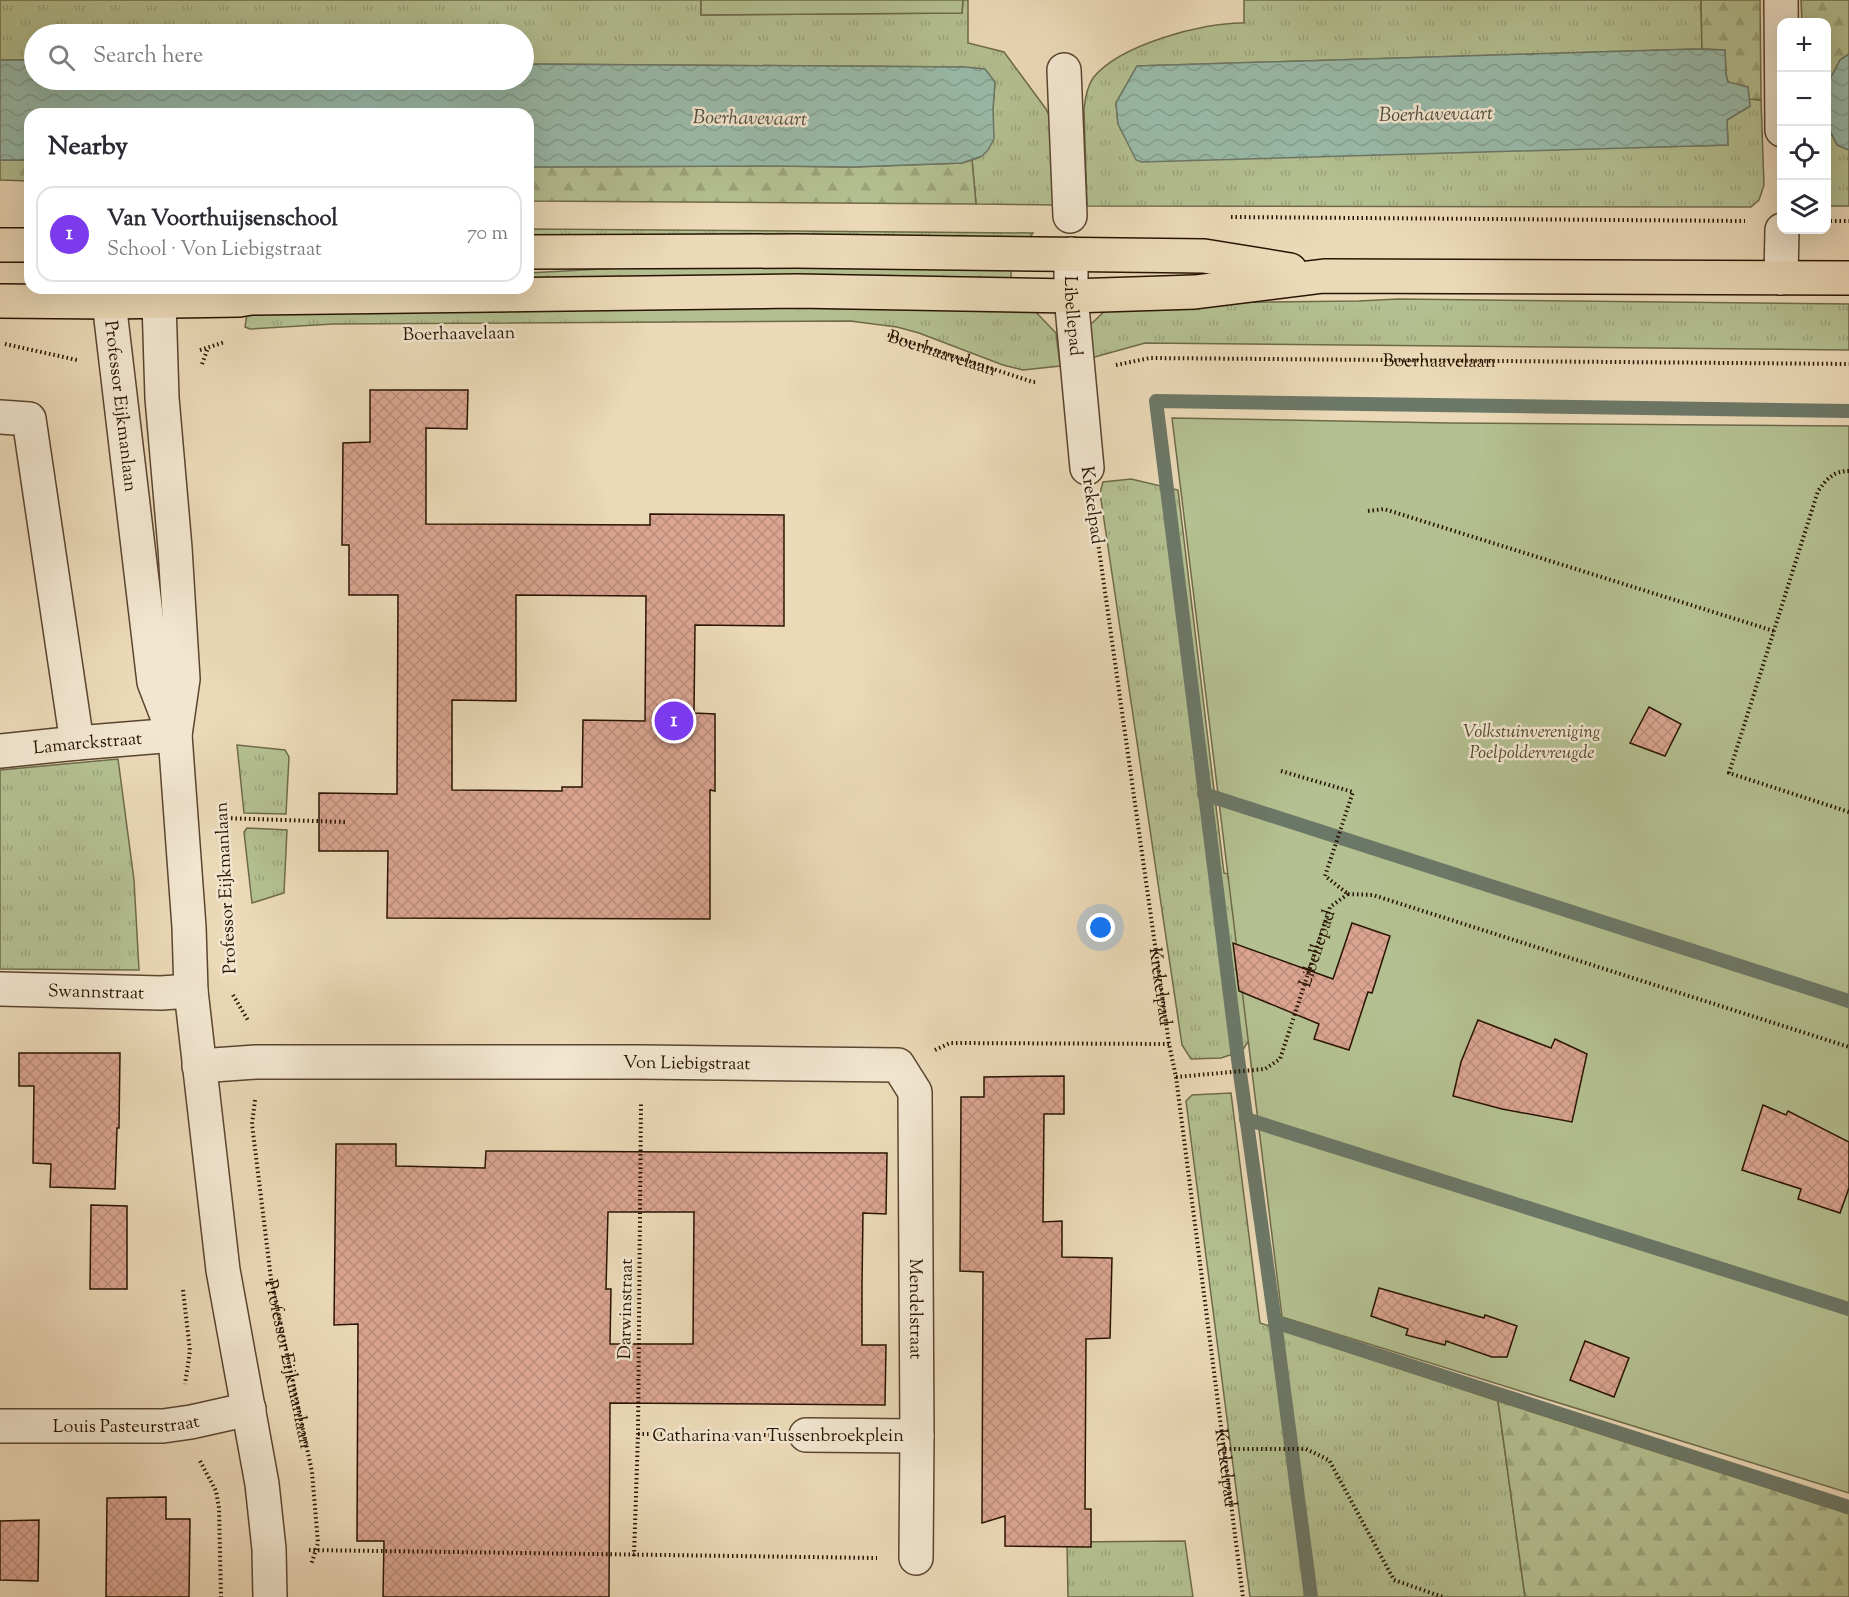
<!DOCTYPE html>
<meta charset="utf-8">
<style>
:root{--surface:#fff;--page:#f2f2f3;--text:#2b2b33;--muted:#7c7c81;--line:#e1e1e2;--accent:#7c3aed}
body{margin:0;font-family:"Sorts Mill Goudy",serif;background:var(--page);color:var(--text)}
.controls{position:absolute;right:18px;top:18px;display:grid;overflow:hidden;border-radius:12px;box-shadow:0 6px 24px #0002}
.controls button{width:54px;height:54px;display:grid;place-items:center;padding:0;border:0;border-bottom:2px solid var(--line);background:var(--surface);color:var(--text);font:30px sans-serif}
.you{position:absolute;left:1101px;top:928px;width:21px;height:21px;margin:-15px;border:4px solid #fff;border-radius:50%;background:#1a73e8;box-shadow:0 0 0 9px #1a73e833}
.badge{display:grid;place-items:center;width:39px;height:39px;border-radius:50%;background:var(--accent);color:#fff;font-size:20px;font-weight:700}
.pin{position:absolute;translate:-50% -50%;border:3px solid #fff;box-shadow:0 2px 6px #0006}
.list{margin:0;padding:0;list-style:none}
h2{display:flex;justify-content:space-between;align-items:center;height:78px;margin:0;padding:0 24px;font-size:26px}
h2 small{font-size:20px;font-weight:400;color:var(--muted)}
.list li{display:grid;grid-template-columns:39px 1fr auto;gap:18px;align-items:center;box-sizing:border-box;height:96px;margin:0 12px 12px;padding:0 12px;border:2px solid var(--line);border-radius:18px}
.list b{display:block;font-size:22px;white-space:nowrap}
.list p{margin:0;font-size:20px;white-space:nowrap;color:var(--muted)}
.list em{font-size:20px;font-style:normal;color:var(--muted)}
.icon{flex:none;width:33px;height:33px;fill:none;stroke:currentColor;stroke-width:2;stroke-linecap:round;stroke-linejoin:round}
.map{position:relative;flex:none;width:1849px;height:1597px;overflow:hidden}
.search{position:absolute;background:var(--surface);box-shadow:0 6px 24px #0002;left:24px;top:24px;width:510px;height:66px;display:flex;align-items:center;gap:15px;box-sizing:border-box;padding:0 21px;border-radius:33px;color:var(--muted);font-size:22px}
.panel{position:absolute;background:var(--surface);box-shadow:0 6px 24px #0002;left:24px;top:108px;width:510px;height:186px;border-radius:18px}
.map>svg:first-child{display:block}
.grass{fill:url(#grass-tufts);stroke:#6e6a4a;stroke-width:1.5}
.forest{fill:url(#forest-firs);stroke:#6e6a4a;stroke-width:1.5}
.garden{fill:#b4c091;stroke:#6e6a4a;stroke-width:1.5}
.water{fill:url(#water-waves);stroke:#6c7867;stroke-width:1.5}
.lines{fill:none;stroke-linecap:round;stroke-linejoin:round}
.stream{stroke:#6c7867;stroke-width:14}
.building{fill:url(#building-cross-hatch);stroke:#291402;stroke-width:1.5;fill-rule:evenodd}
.minor-casing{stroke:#5a452f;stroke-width:36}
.major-casing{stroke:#291402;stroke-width:36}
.path{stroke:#291402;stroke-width:4;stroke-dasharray:1.5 3;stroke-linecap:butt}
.minor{stroke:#f2e6d0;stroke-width:33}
.major{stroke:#ebd9b7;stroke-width:33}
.labels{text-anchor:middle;stroke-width:5;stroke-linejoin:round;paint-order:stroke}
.street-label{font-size:18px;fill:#291402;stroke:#f2e6d0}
.park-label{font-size:18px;font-style:italic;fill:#53482d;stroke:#f2e6d0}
.water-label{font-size:20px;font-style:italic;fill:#504e3d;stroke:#f2e6d0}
</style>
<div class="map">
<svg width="1849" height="1597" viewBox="0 0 1849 1597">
<defs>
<pattern id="grass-tufts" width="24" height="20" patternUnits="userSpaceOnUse" patternTransform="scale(1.5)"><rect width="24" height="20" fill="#b4c091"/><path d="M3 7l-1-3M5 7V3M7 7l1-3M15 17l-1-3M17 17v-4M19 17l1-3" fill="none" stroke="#9ba47b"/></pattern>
<pattern id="forest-firs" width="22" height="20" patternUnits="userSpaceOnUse" patternTransform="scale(1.5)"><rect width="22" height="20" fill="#b4c091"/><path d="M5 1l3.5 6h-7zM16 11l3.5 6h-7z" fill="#9ba47b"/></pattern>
<pattern id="water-waves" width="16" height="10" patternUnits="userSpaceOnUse" patternTransform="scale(1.5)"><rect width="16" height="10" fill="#9ba"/><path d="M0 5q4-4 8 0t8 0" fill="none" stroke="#84a091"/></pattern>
<pattern id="building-cross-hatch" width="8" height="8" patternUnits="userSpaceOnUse" patternTransform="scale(1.5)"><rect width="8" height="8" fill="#daa490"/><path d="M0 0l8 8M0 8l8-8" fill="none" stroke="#bb8c7b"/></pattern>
</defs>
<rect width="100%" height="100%" fill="#ebd9b7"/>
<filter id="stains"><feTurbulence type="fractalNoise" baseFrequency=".00333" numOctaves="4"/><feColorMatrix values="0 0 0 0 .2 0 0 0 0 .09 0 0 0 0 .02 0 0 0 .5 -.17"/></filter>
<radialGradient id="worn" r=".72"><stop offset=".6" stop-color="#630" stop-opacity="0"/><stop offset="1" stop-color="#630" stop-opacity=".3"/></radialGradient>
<g class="grass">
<path d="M0,0H701V15L962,13L963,0H968V43L1004,52L1046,109L1053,124L1055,205L976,204L972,160L982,156L993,109L995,82L965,67L524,64V34H34V60H0Z"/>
<path d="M1244,0H1701L1702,49L1137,66L1116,103L1118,124L1457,152L1728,145L1727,120L1750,106L1749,99L1761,100L1764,185L1759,200L1751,207L1087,206L1084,109C1085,99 1087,87 1093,78C1119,45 1203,22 1244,23Z"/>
<path d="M1826,124L1837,145L1849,150V206H1827Z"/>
<path d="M528,229L1033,233L1026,243L528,240Z"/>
<path d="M748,261L1011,268V280H528V273Z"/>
<path d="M1398,299L1849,304V350L1145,343L1091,358L1087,328L1112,304L1359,301Z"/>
<path d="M1028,304L1056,333L1060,366L1023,370L1003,365L919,333L897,327L850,321L333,324L250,329L245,327L247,314Z"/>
<path d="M1131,479L1178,490L1224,873L1290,893L1250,1039L1242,1051L1221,1058L1191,1059L1182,1045L1100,493L1103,482Z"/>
<path d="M237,745L285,750L289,757L286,814L244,813Z"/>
<path d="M118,759L134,880L139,970L0,969V770Z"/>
<path d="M247,828L287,830L284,893L252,903L244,832Z"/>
<path d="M1231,1093L1260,1323L1498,1401L1525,1597H1250L1186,1101L1192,1095Z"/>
<path d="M1185,1541L1193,1597H1068L1067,1542Z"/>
</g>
<g class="forest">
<path d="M1701,0H1760L1761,100L1749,99L1748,87L1728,82L1726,75L1725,50L1702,49Z"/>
<path d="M1801,0H1849V54L1840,60L1827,85L1826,22H1802Z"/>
<path d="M0,160H30V181L0,180Z"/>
<path d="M972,160L976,204L528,201V167L775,166L853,167L962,163Z"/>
<path d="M1498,1401L1849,1514V1597H1525Z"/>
</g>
<g class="garden">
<path d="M701,0H963L962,13L701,15Z"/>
<path d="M1172,418L1449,423L1849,426V1493L1282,1317Z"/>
</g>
<g class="water">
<path d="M1693,49L1725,50L1726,75L1728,82L1748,87L1750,106L1727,120L1728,145L1142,162L1136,160L1118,124L1116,103L1137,66Z"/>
<path d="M1849,54V150L1837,145L1827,124V85L1840,60Z"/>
<path d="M0,60H34V80H524V64L965,67L985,69L995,82L993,109L994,139L988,150L982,156L962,163L853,167L775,166L528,167V114H30V160H0Z"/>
</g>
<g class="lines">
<g class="stream">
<path d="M1204,794L1849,1001"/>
<path d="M1246,1119L1849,1309"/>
<path d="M1275,1322L1849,1507"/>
<path d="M1311,1597L1275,1322L1238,1059L1156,401L1849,411"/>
</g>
</g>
<g class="building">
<path d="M370,390H468L467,429L426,428V524L650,525V514L784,515V626L695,625L694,713L715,714V791L710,790V919L387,918L388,851H319V793L397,794L398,595H349V545H342L343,443L370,442ZM516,595L646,596L645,721L583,720L582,787H562V791L452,790V700L516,701Z"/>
<path d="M1649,707L1681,724L1665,756L1630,743Z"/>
<path d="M1352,923L1390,936L1372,993L1368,992L1349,1050L1314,1039L1319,1024L1239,991L1233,943L1333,979Z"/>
<path d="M1478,1020L1551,1048L1555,1039L1587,1054L1572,1122L1502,1109L1453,1096L1461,1062Z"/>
<path d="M19,1053H120L119,1128H117L115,1189L50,1187L51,1164L33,1163L34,1086H19Z"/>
<path d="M1064,1076V1114H1044L1043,1222L1062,1221V1257L1112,1258L1110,1338L1086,1339L1085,1509H1091V1547L1005,1546V1516L982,1523L983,1272L960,1271L961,1097H984V1077Z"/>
<path d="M1763,1105L1786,1115L1788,1111L1849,1142V1188L1840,1213L1798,1199L1801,1189L1742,1170Z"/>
<path d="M336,1144H396V1166L485,1168L486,1151L887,1153L886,1214L863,1213L862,1284V1345H886L885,1405L610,1403L609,1597H383L384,1541H357L358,1324L334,1325ZM608,1212H694L693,1344H610L611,1289H606Z"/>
<path d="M91,1205L127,1206V1289H90Z"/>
<path d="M1379,1288L1484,1318L1485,1315L1517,1326L1507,1357H1492L1446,1341L1445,1345L1406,1335L1408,1329L1371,1316Z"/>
<path d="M1585,1341L1629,1358L1614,1397L1570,1380Z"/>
<path d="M166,1497V1519H190L189,1597H106L107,1498Z"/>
<path d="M39,1520L38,1581L0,1580V1521Z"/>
</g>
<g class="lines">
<g class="minor-casing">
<g id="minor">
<path d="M1781,0L1782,130"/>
<path d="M1064,70L1070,216"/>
<path id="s6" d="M1071,254V296L1087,468"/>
<path d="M1781,278L1782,230"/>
<path id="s7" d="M115,288L109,302L154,682L174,734"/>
<path d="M152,288L159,302L162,398L175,548L183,679L175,735L189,927L191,991L223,1270L262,1484L269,1549L270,1597"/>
<path d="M0,417L29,419L77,743"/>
<path id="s8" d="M0,751L77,743L175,735"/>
<path id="s9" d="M0,989L161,993L191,991"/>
<path id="s10" d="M199,1066L256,1062H641L898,1065L915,1092L917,1436L916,1558"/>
<path id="s11" d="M0,1426H163L191,1422L249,1409"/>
<path d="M806,1435L917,1436"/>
</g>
</g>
<g class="major-casing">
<g id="major">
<path d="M0,245H30"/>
<path d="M528,252L796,251L1204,256L1290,270"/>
<path d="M0,301L109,302L239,300L251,298L797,291L1071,296L1195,292L1324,276L1849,278"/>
</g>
</g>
<g class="path">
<path d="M1231,217L1745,221"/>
<path d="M1826,221H1849"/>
<path id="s1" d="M888,335L1033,382H1038"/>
<path d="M5,344L77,360"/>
<path d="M200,350L225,342"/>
<path d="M202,364L208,348"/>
<path id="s2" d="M1116,365L1150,358L1849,364"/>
<path d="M1849,471C1833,471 1827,479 1818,491L1729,773L1849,812"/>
<path id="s3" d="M1093,507L1169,1044L1176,1077L1243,1597"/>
<path d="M1368,511L1384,509L1774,631"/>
<path d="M1281,771L1353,792L1325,876L1348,894"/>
<path d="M222,818L345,822"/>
<path d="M1348,894L1373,895L1849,1047"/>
<path d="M233,995L249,1022"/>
<path d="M935,1050L950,1043L1169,1044"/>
<path id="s4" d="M1176,1077L1265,1069L1280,1059L1330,907L1348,894"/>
<path id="s5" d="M255,1100L252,1124L271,1279L312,1472L318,1543L311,1565"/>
<path d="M183,1290L190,1351L185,1384"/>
<path d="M638,1434L769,1435"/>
<path d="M1225,1449H1306L1329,1460L1394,1580L1443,1597"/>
<path d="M200,1461L216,1491L219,1508L221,1597"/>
<path d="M309,1550L877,1558"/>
<path d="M634,1556L638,1434L641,1102"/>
</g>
<use href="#minor" class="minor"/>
<use href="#major" class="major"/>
</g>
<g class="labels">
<g class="street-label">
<text dy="6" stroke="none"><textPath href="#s6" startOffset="62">Libellepad</textPath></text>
<text transform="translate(459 333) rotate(-1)" y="6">Boerhaavelaan</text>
<text dy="6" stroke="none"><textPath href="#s1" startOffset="57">Boerhaavelaan</textPath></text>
<text dy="6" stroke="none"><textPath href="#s2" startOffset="324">Boerhaavelaan</textPath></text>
<text dy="6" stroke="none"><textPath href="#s7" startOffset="120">Professor Eijkmanlaan</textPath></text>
<text transform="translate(1093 505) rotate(82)" y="6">Krekelpad</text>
<text dy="6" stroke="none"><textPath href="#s8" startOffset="88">Lamarckstraat</textPath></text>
<text transform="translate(225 888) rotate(-93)" y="6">Professor Eijkmanlaan</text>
<text dy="6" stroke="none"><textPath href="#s4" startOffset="224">Libellepad</textPath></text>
<text dy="6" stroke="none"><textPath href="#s3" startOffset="484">Krekelpad</textPath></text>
<text dy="6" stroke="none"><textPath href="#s9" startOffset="96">Swannstraat</textPath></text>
<text dy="6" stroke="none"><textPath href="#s10" startOffset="488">Von Liebigstraat</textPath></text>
<text transform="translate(625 1309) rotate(-89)" y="6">Darwinstraat</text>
<text dy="6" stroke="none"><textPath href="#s10" startOffset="948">Mendelstraat</textPath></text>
<text dy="6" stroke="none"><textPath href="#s5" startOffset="267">Professor Eijkmanlaan</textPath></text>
<text dy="6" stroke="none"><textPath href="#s11" startOffset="126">Louis Pasteurstraat</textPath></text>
<text x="778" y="1441">Catharina van Tussenbroekplein</text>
<text dy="6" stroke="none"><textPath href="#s3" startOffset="970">Krekelpad</textPath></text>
</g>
<g class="park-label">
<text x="1532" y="737">Volkstuinvereniging<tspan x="1532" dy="21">Poelpoldervreugde</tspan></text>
</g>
<g class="water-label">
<text transform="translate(1436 113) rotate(-1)" y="7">Boerhavevaart</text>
<text transform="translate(750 117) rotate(1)" y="7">Boerhavevaart</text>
</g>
</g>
<rect width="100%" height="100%" filter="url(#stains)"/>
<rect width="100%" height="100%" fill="url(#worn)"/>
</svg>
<div class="controls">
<button>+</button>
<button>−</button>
<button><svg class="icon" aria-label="locate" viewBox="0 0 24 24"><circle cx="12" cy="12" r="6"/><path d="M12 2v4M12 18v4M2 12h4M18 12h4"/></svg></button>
<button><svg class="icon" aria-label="layers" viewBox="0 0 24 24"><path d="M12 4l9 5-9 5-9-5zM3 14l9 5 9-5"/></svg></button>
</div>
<div class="you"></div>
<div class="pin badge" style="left:674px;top:721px">1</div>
<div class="search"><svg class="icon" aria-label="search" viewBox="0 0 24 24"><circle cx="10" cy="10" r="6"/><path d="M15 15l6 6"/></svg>Search here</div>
<section class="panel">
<h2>Nearby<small></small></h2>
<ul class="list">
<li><span class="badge">1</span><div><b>Van Voorthuijsenschool</b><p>School · Von Liebigstraat</p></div><em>70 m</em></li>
</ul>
</section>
</div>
